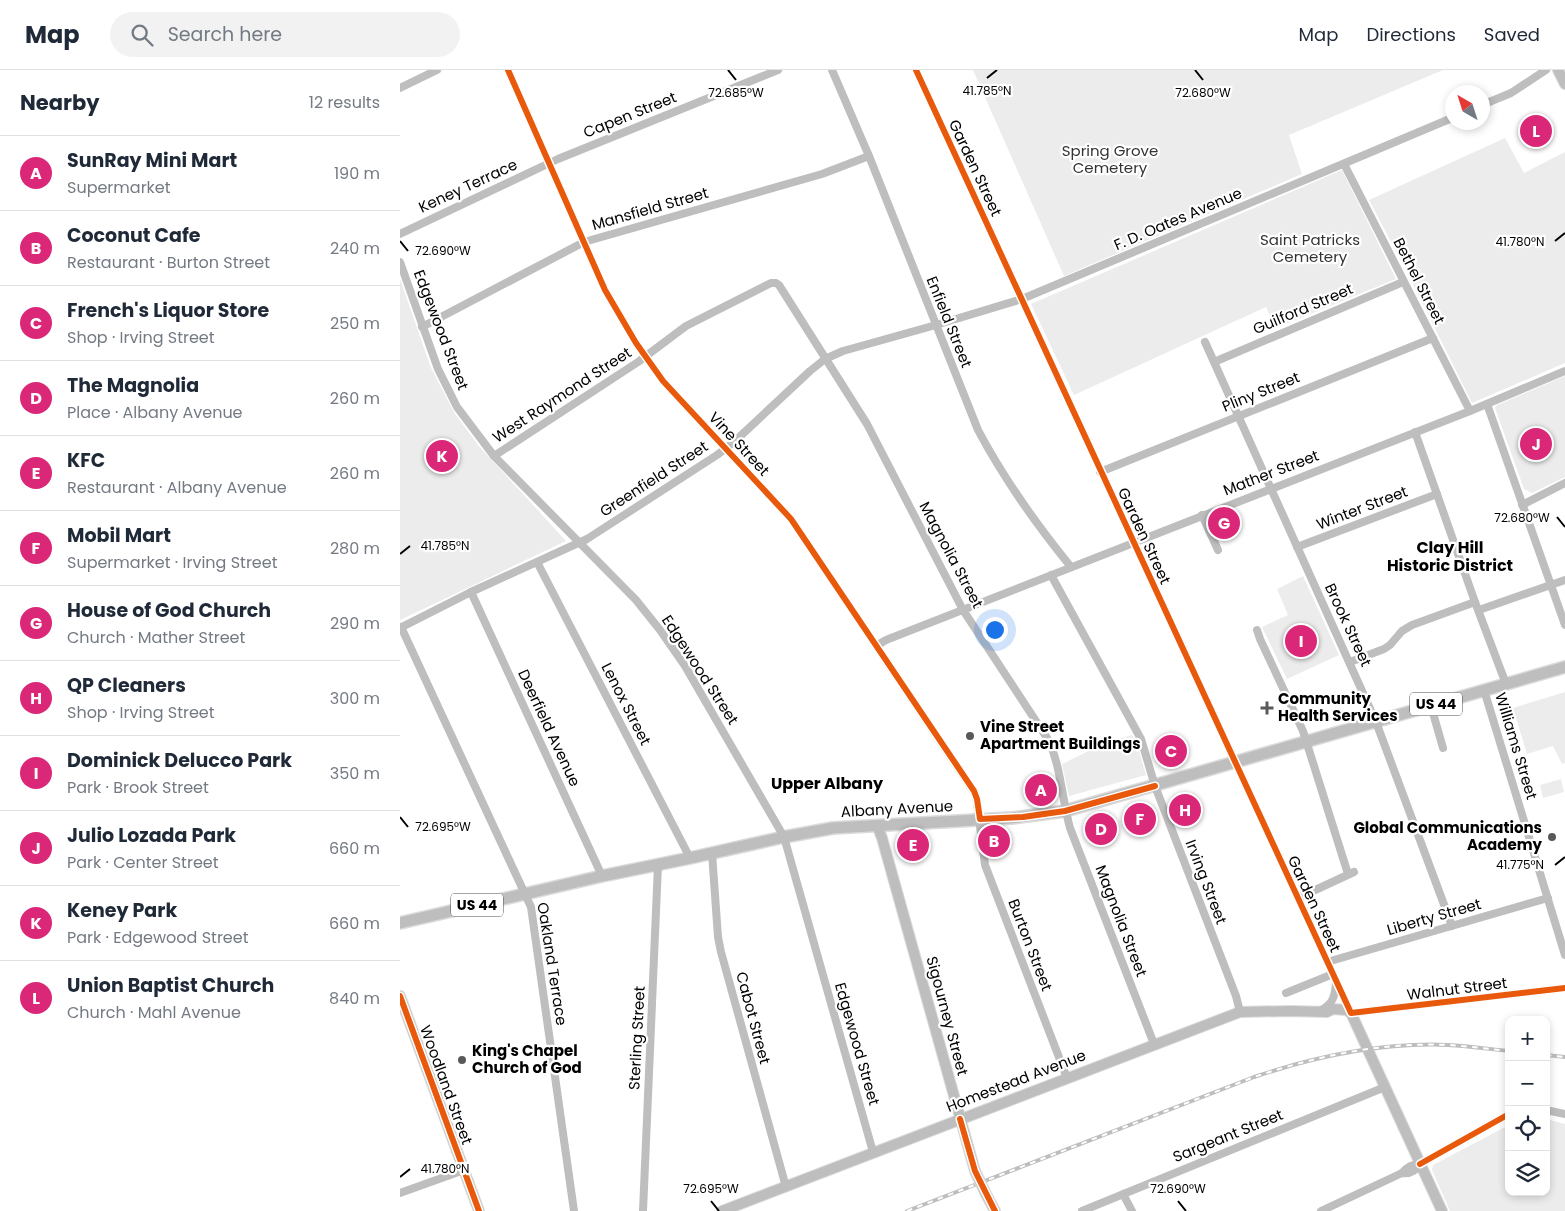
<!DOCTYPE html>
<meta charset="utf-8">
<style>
:root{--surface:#fff;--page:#f2f2f3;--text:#1f2937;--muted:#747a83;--line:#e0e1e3;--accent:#db2777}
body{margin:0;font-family:Poppins,sans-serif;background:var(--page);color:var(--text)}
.controls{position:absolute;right:15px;bottom:15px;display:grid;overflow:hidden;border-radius:10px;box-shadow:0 2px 8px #0003}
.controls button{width:45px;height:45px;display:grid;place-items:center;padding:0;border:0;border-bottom:1px solid var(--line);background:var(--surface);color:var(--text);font:25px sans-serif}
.compass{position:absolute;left:1045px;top:15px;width:45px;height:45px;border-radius:50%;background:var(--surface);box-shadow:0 2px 8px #0003;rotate:321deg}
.you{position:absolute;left:594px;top:559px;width:18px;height:18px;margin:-12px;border:4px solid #fff;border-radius:50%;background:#1a73e8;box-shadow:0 0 0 8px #1a73e833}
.badge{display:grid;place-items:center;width:32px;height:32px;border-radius:50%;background:var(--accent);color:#fff;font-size:16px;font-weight:700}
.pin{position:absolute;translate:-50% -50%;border:2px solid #fff;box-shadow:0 1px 5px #0006}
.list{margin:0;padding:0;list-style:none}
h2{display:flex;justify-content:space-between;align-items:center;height:65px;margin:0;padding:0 20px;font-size:21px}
h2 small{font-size:16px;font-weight:400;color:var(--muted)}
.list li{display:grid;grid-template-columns:32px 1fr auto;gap:15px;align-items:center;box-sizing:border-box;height:75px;padding:0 20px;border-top:1px solid var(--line)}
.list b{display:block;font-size:19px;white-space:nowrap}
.list p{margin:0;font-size:16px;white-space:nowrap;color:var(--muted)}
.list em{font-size:16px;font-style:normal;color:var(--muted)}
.icon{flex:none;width:28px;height:28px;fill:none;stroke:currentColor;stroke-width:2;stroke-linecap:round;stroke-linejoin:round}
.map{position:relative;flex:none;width:1165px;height:1141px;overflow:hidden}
header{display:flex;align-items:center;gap:30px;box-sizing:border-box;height:70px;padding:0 25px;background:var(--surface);border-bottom:1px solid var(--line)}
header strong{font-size:24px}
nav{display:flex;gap:28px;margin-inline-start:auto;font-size:18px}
.search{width:350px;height:45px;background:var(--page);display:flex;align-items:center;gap:12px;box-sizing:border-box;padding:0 18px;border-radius:28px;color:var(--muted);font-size:19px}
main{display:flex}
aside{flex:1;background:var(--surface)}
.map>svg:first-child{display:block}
.green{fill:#ececec}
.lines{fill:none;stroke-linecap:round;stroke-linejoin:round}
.major-casing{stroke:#dbdbdb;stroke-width:12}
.highway-casing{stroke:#dbdbdb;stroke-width:14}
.minor{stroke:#bebebe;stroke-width:8}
.major{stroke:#bebebe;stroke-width:10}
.highway{stroke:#bebebe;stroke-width:11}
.rail-casing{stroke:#bebebe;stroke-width:4}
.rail{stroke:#fff;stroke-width:2;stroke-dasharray:5.5;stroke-linecap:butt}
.major-bridge-casing{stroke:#dbdbdb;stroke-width:12;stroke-linecap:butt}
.major-bridge{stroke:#bebebe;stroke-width:10}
.cycleway-casing{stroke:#fff;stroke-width:9}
.cycleway{stroke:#e8590c;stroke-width:6}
.ticks{fill:none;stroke:#000;stroke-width:2}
.poi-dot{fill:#595959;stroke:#fff;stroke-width:2}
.labels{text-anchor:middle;stroke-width:4.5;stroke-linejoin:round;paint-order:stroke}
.shield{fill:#fff;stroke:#4c4c4c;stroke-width:1}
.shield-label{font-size:14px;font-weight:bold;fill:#000}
.street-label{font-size:15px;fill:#000;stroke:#fff}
.park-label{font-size:15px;fill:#333;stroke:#fff}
.poi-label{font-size:15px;font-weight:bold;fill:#000;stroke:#fff;text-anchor:start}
.neighbourhood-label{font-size:16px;font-weight:bold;fill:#000;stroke:#fff}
.ticks-label{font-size:12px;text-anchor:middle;fill:#000;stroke:#fff;stroke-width:4.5;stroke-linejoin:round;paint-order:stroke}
</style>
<header>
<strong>Map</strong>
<div class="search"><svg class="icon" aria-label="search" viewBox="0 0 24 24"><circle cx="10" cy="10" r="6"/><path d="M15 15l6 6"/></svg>Search here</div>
<nav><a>Map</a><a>Directions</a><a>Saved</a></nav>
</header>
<main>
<aside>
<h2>Nearby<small>12 results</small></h2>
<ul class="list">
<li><span class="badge">A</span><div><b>SunRay Mini Mart</b><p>Supermarket</p></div><em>190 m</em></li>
<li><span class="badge">B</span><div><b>Coconut Cafe</b><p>Restaurant · Burton Street</p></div><em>240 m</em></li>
<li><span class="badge">C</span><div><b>French's Liquor Store</b><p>Shop · Irving Street</p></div><em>250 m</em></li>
<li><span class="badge">D</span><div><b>The Magnolia</b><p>Place · Albany Avenue</p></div><em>260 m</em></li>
<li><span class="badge">E</span><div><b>KFC</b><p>Restaurant · Albany Avenue</p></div><em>260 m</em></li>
<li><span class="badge">F</span><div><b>Mobil Mart</b><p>Supermarket · Irving Street</p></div><em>280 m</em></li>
<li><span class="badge">G</span><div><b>House of God Church</b><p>Church · Mather Street</p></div><em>290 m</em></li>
<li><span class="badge">H</span><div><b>QP Cleaners</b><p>Shop · Irving Street</p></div><em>300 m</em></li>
<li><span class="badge">I</span><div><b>Dominick Delucco Park</b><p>Park · Brook Street</p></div><em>350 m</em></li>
<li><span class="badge">J</span><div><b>Julio Lozada Park</b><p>Park · Center Street</p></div><em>660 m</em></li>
<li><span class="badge">K</span><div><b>Keney Park</b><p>Park · Edgewood Street</p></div><em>660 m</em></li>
<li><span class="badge">L</span><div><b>Union Baptist Church</b><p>Church · Mahl Avenue</p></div><em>840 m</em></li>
</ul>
</aside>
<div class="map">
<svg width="1165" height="1141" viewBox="0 0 1165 1141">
<rect width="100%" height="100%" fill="#fff"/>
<g class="green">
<path d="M573,0H1043L889,65L902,104L664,206Z"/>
<path d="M1105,68L1124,103L1165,82V293L1072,333L1008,204L969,130Z"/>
<path d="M942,100L996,209L876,258L866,237L674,325L631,234Z"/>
<path d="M0,209L31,298L55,344L79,376L166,471L0,550Z"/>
<path d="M1165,306V407L1132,423L1124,419L1095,338L1097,335Z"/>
<path d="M903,506L939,585L887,609L862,557L888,545L877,519Z"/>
<path d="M1165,622V693L1162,694L1153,676L1127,684L1113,638Z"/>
<path d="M732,665L737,674L746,705L669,726L662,694L705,673Z"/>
<path d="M1161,709L1164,722L1143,728L1140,715Z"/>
<path d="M1146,1049L1165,1054V1141H1050L1032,1100L1033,1095L1109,1055V1122H1146Z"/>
</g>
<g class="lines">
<g class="major-casing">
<g id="major">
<path d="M1158,0L1165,14"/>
<path d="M477,755L482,768L575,1101"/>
<path d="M0,926L79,1141"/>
<path d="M951,943L1042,1141"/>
<path d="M586,1124L595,1141"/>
<path d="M322,1141L840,942L891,941L927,942L933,939L946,940L951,943"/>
</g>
</g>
<g class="highway-casing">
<path id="highway" d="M0,853L202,806L290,788L384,767L433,758L612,748L665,741L1165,597"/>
</g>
<g class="minor">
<path d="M108,0L205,220L236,273L263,311L391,449L576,725L585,795L667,1008"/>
<path d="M432,0L469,86L578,360C604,409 636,454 671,497"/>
<path d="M516,0L951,943L1165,918"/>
<path d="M0,18L37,0"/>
<path d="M1082,35L1111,23L1146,0"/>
<path d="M944,94L1070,341"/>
<path d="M0,164L158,89L378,0"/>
<path d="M0,192L38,299L57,337L94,386L236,530L260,560L285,596L384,767L473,1082"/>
<path d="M22,257L184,172L422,104L469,86"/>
<path d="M805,272L976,652L1052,856"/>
<path d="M814,292L1003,212"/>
<path d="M1087,334L1165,555"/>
<path d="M1015,362L1075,532L1106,614"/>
<path d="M94,386L238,292L286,256L371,213H376L379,215L467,354L563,540L649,671C661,698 662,729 670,758L754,974"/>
<path d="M700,402L1033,268"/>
<path d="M1122,435L1165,413"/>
<path d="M802,445L818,480"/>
<path d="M897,477L1037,424"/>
<path d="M137,492L290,788"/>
<path d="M651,505L741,669L755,716L836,926L840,942"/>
<path d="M71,522L202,806"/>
<path d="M1079,540L1165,510"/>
<path d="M1,557L131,837L174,1141"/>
<path d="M0,558L71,522L187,469L317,385L334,372L410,301L425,289L443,281L536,255L622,229L1052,48"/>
<path d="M857,560L860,569L903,661L948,804"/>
<path d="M476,576L486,570L1070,341L1165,301"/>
<path d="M950,592L984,579L990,575L1002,561L1012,555L1075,532"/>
<path d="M1084,620L1165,885"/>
<path d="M1031,636L1043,678"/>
<path d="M312,783L318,867L321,882L386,1117"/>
<path d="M898,828L954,802"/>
<path d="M927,892L1148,828"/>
<path d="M886,923L933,904"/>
<path d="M921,940C933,934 935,926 936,913"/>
<path d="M1146,1040L1165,1044"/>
<path d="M1002,1103C1010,1104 1016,1101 1020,1094"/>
<path d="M0,1123L64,1100"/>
<path d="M723,1124L732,1141"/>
<path d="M243,1141L258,795"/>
<path d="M682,1141L985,1017"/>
<path d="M921,1141L1002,1103C1007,1097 1013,1094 1020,1094L1109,1044"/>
</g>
<use href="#major" class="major"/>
<use href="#highway" class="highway"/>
<g class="rail-casing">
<g id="rail">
<path d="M1146,985L1165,987"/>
<path d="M507,1141L854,1007C917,986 981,972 1048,975C1068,976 1089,979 1109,981"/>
</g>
</g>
<use href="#rail" class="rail"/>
<g class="major-bridge-casing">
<path id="major-bridge" d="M575,1101L586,1124"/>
</g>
<use href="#major-bridge" class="major-bridge"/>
<g class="cycleway-casing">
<g id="cycleway">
<path d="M108,0L205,220L236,273L263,311L391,449L574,721L577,729L580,749L623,747L665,741L755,716"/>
<path d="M516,0L951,943L1165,918"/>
<path d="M0,926L79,1141"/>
<path d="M560,1049L575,1101L595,1141"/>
<path d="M1020,1094L1109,1044"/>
</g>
</g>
<use href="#cycleway" class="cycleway"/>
</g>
<path class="ticks" d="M328,0L336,10M795,0L803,10M587,8L597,0M0,171L8,181M1155,171L1165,163M1157,447L1165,457M0,484L10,476M0,747L8,757M1155,795L1165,787M0,1107L10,1099M311,1131L319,1141M778,1131L786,1141"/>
<g class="poi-dot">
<path d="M864.5 630.5h5v5h5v5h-5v5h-5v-5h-5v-5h5z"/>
<circle cx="570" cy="666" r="5"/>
<circle cx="1152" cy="767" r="5"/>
<circle cx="62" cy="990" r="5"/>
</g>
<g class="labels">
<g class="shield">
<rect x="1010" y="622.5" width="52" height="23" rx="4"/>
<rect x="51" y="823.5" width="52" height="23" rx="4"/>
</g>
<g class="shield-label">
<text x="1036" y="639">US 44</text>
<text x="77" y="840">US 44</text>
</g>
<g class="street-label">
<text transform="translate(230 45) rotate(-22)" y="5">Capen Street</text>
<text transform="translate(575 98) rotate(65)" y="5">Garden Street</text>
<text transform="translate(68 116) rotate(-25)" y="5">Keney Terrace</text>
<text transform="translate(250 139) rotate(-16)" y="5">Mansfield Street</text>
<text transform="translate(778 149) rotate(-23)" y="5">F. D. Oates Avenue</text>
<text transform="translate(1019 211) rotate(63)" y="5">Bethel Street</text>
<text transform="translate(903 239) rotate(-23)" y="5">Guilford Street</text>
<text transform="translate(549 252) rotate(68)" y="5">Enfield Street</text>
<text transform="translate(41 260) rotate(69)" y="5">Edgewood Street</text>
<text transform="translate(861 322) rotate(-22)" y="5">Pliny Street</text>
<text transform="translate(162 325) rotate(-33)" y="5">West Raymond Street</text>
<text transform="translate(339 374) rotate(47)" y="5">Vine Street</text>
<text transform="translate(871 403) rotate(-21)" y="5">Mather Street</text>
<text transform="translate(254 409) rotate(-33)" y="5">Greenfield Street</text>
<text transform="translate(962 438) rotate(-21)" y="5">Winter Street</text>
<text transform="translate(744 466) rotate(65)" y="5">Garden Street</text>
<text transform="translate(551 485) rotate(62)" y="5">Magnolia Street</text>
<text transform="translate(948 555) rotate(65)" y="5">Brook Street</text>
<text transform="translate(300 600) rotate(57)" y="5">Edgewood Street</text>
<text transform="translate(226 634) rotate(63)" y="5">Lenox Street</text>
<text transform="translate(149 658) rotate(65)" y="5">Deerfield Avenue</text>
<text transform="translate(1116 676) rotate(73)" y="5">Williams Street</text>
<text transform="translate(497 739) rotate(-3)" y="5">Albany Avenue</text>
<text transform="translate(806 812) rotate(69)" y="5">Irving Street</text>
<text transform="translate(914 834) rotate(65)" y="5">Garden Street</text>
<text transform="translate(1034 847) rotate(-16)" y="5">Liberty Street</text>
<text transform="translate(721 851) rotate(69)" y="5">Magnolia Street</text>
<text transform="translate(630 875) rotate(69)" y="5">Burton Street</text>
<text transform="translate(152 894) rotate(81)" y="5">Oakland Terrace</text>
<text transform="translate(1057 919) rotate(-7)" y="5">Walnut Street</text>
<text transform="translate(547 946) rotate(75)" y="5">Sigourney Street</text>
<text transform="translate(353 948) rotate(75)" y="5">Cabot Street</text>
<text transform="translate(237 968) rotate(-87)" y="5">Sterling Street</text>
<text transform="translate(457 974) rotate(74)" y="5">Edgewood Street</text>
<text transform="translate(616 1011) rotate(-21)" y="5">Homestead Avenue</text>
<text transform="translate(46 1015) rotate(70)" y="5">Woodland Street</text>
<text transform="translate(828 1066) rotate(-22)" y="5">Sargeant Street</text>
</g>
<g class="park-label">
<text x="710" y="86">Spring Grove<tspan x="710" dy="17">Cemetery</tspan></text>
<text x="910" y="175">Saint Patricks<tspan x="910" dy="17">Cemetery</tspan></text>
</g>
<g class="poi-label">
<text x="878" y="634">Community<tspan x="878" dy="17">Health Services</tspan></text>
<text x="580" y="662">Vine Street<tspan x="580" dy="17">Apartment Buildings</tspan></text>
<text x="1142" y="763" text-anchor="end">Global Communications<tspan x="1142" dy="17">Academy</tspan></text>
<text x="72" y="986">King's Chapel<tspan x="72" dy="17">Church of God</tspan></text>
</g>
<g class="neighbourhood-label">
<text x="1050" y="483">Clay Hill<tspan x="1050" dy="18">Historic District</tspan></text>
<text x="427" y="719">Upper Albany</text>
</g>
</g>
<g class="ticks-label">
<text x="587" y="25">41.785°N</text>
<text x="336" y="27">72.685°W</text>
<text x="803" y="27">72.680°W</text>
<text x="1120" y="176">41.780°N</text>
<text x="43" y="185">72.690°W</text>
<text x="1122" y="452">72.680°W</text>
<text x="45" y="480">41.785°N</text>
<text x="43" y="761">72.695°W</text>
<text x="1120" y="799">41.775°N</text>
<text x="45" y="1103">41.780°N</text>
<text x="311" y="1123">72.695°W</text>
<text x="778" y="1123">72.690°W</text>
</g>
</svg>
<div class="controls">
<button>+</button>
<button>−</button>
<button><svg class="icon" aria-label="locate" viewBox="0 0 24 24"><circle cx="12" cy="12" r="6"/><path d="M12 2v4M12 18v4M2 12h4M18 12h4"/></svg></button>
<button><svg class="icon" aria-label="layers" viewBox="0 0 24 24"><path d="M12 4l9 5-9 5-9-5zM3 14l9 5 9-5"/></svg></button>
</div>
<svg class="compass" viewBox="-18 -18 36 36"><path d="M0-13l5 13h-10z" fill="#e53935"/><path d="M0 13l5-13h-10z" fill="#747a83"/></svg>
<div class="you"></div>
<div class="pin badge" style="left:641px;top:720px">A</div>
<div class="pin badge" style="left:594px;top:771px">B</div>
<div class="pin badge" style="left:771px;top:681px">C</div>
<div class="pin badge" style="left:701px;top:759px">D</div>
<div class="pin badge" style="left:513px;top:775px">E</div>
<div class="pin badge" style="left:740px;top:749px">F</div>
<div class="pin badge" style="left:824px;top:453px">G</div>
<div class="pin badge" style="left:785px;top:740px">H</div>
<div class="pin badge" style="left:901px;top:571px">I</div>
<div class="pin badge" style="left:1136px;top:374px">J</div>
<div class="pin badge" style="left:42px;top:386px">K</div>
<div class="pin badge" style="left:1136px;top:61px">L</div>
</div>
</main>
